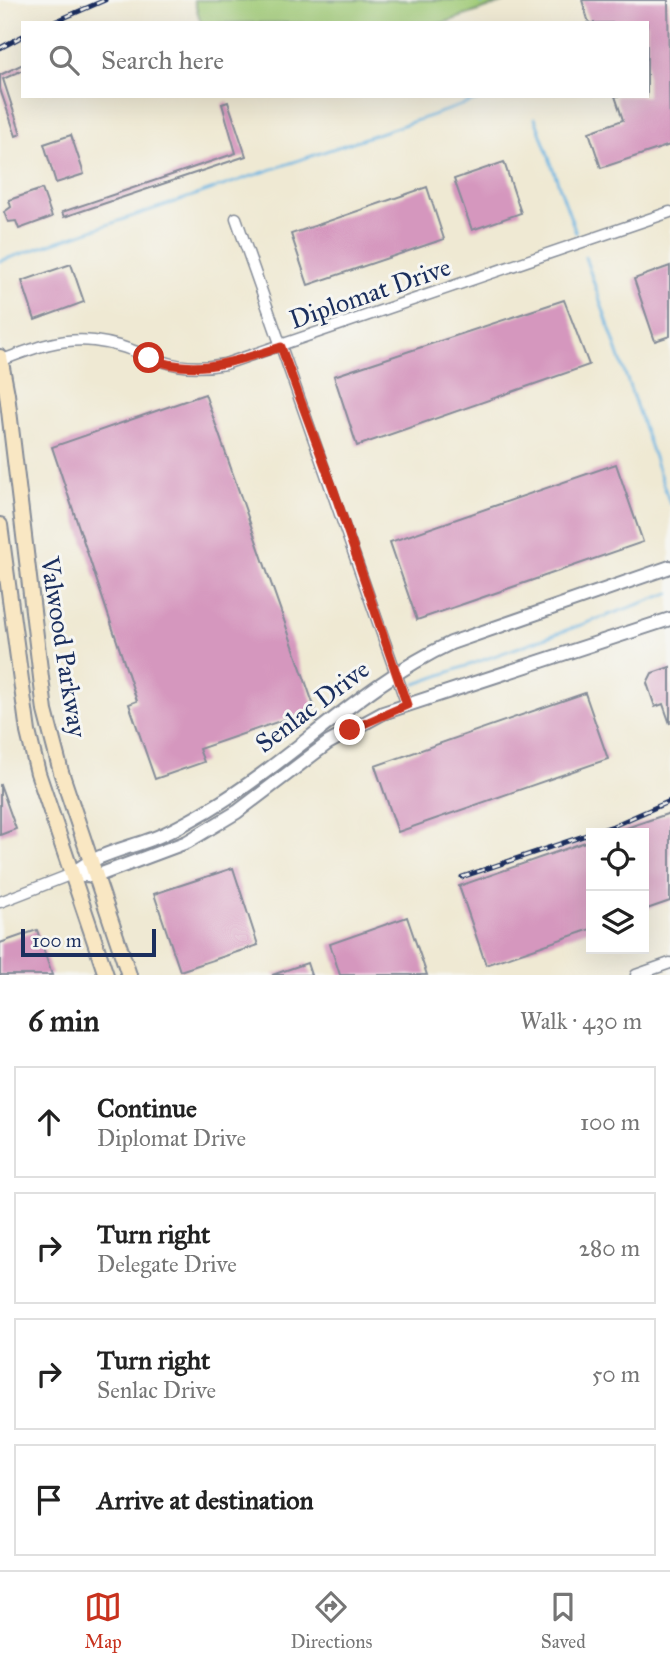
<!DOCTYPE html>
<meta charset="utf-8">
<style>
:root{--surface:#fff;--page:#f6f6f6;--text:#222;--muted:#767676;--line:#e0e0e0;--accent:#c8321e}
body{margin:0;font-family:"IM FELL Great Primer",serif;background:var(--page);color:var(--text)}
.controls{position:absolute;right:21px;bottom:21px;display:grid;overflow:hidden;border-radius:0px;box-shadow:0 7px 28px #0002}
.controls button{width:63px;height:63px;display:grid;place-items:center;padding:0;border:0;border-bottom:2px solid var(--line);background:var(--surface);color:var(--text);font:35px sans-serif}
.scale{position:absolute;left:21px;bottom:18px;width:135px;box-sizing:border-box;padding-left:7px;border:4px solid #1b2f5e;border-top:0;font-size:19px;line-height:24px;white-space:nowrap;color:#1b2f5e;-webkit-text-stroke:5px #f6f6f2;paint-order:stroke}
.stop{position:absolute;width:21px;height:21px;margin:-16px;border:5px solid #c8321e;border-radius:50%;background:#fff}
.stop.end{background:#c8321e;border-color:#fff;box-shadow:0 2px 7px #0008}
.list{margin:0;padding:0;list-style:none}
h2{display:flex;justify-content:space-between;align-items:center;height:91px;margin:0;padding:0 28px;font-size:30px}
h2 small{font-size:23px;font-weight:400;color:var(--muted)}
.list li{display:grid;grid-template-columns:46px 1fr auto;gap:21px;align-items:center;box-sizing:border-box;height:112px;margin:0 14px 14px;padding:0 14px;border:2px solid var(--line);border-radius:0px}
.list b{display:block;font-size:26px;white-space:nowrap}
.list p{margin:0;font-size:23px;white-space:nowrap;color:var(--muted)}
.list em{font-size:23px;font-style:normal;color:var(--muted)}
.icon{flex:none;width:38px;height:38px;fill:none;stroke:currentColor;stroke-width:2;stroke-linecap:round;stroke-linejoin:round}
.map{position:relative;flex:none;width:670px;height:975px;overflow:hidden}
.search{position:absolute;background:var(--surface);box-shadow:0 7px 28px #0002;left:21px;right:21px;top:21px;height:77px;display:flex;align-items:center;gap:18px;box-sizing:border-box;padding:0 24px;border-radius:0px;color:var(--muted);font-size:26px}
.sheet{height:595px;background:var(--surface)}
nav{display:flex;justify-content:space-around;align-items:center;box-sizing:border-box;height:98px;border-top:2px solid var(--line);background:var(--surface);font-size:19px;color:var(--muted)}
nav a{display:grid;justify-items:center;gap:4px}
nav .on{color:var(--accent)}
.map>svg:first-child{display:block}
.green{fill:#a1cb78;stroke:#5e7d6b;stroke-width:2}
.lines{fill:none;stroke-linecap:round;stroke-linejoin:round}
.stream{stroke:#6ab4e2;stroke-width:2.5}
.building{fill:#d597be}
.minor-casing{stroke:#858c98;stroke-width:13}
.tertiary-casing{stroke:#858c98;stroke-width:16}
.secondary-casing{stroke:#858c98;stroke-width:18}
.minor{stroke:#fff;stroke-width:10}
.tertiary{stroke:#fff;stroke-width:12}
.secondary{stroke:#f9e7c3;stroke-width:14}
.rail-casing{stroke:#1b2f5e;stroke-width:5}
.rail{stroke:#f6f6f2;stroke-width:2.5;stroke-dasharray:8;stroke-linecap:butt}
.route{stroke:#c8321e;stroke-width:9}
.labels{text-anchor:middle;stroke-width:6;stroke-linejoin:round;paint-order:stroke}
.street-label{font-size:26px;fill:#1b2f5e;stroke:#f6f6f2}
</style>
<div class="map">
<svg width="670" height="975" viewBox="0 0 670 975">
<rect width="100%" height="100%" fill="#f6f6f2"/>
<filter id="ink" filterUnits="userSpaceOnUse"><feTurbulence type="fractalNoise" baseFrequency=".0143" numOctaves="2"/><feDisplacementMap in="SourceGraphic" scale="14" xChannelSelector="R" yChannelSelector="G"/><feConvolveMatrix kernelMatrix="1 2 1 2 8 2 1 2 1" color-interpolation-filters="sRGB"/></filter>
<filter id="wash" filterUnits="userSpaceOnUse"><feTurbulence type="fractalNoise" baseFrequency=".00686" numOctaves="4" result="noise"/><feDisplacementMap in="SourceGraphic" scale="28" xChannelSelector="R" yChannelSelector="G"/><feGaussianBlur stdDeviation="1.57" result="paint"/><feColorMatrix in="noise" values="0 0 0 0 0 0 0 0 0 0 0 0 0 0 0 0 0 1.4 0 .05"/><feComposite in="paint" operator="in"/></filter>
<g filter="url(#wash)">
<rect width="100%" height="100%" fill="#efe9d3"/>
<path class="green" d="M194,0H511L443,23H201Z"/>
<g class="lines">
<g class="stream">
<path d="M480,0L482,4"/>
<path d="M519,96L521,98"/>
<path d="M535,118L576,233"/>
<path d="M585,257L670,504"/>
<path d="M0,261L489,96"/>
<path d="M416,684L670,593"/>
</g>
</g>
<g id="blocks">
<g class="building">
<path d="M582,0H668L670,145L601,168L589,132L623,120L615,96H647V23H589Z"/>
<path d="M23,64V70L3,79L21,134L16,136L0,89V75Z"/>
<path d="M228,102L246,156L64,217L62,212L236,153L222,104Z"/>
<path d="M71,135L84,174L56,183L44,144Z"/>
<path d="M504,162L521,213L472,230L454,179Z"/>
<path d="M427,187L444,239L308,285L291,234Z"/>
<path d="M42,189L52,217L19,229L16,221L8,222L4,212L11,207L9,200Z"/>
<path d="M71,264L84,302L35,320L22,281Z"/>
<path d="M670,266V336L655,341L634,279Z"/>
<path d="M564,300L589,365L357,446L334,376Z"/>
<path d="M205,394L315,709L199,749L204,762L155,779L129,704L137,701L52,447Z"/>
<path d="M616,464L643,542L417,620L390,542Z"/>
<path d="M670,667V724L663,704L655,707L647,683L652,673Z"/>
<path d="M585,693L608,759L398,832L375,766Z"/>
<path d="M0,784L16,829L0,835Z"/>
<path d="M670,813V901L644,910V833H612Z"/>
<path d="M591,840V929L486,965L459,886Z"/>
<path d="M233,868L258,945L180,971L154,894Z"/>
<path d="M407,917L427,975H340L330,944Z"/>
<path d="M37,930L52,975H0V943Z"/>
<path d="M307,963L311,975H272Z"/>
</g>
</g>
</g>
<g filter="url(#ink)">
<use href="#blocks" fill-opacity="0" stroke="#858c98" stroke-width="2"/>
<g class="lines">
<g class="minor-casing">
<g id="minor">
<path d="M236,218L407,705"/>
<path d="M0,361C31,349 60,337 94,341C146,347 164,376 225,364L670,212"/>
<path d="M0,902L72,874"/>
<path d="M636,975L670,963"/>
</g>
</g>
<g class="tertiary-casing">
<g id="tertiary">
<path d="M72,874C95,855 121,850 149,840C170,833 191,820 210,809C295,758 361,685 451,643L670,567"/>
<path d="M72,874L96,876L187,842L237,812L328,743L383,713L670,619"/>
</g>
</g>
<g class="secondary-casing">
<g id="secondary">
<path d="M0,357L7,394L45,711L61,772L129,975"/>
<path d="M0,525L28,732L38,773L106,975"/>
</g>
</g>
<use href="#minor" class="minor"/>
<use href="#tertiary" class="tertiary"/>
<use href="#secondary" class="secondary"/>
<g class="rail-casing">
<g id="rail">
<path d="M52,23L105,0"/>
<path d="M0,48L23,36"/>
<path d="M462,877L613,826L670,801"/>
</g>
</g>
<use href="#rail" class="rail"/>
</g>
</g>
<g class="lines" filter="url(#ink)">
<path class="route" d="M149,358C195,377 236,361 281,347L333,488L407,705L350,730"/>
</g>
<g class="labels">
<g class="street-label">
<text transform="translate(370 293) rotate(-19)" y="9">Diplomat Drive</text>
<text transform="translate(64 647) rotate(81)" y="9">Valwood Parkway</text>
<text transform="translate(312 706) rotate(-37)" y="9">Senlac Drive</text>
</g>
</g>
</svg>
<div class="controls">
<button><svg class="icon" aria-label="locate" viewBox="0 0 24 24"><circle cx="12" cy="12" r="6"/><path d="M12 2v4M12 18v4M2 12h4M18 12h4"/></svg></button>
<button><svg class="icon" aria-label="layers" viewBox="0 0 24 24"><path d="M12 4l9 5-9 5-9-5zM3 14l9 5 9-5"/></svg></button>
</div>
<div class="scale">100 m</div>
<div class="stop" style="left:149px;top:358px"></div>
<div class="stop end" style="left:350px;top:730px"></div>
<div class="search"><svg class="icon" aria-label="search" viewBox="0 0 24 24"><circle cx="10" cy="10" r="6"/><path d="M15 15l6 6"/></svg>Search here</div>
</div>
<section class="sheet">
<h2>6 min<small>Walk · 430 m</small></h2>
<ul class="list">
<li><svg class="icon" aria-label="ahead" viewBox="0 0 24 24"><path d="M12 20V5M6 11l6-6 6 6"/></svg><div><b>Continue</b><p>Diplomat Drive</p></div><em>100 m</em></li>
<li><svg class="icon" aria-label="right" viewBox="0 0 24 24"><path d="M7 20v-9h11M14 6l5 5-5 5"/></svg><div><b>Turn right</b><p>Delegate Drive</p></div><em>280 m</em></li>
<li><svg class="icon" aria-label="right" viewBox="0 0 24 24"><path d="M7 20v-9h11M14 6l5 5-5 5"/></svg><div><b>Turn right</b><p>Senlac Drive</p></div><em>50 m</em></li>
<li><svg class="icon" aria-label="arrive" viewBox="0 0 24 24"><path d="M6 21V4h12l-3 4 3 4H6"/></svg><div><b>Arrive at destination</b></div></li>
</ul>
</section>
<nav>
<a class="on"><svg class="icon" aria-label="map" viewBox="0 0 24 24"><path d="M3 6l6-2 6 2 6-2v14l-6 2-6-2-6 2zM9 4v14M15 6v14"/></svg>Map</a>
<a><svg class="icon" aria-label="directions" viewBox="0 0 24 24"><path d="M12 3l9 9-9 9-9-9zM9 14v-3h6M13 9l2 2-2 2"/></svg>Directions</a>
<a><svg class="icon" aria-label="saved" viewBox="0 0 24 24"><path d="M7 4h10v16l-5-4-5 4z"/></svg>Saved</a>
</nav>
